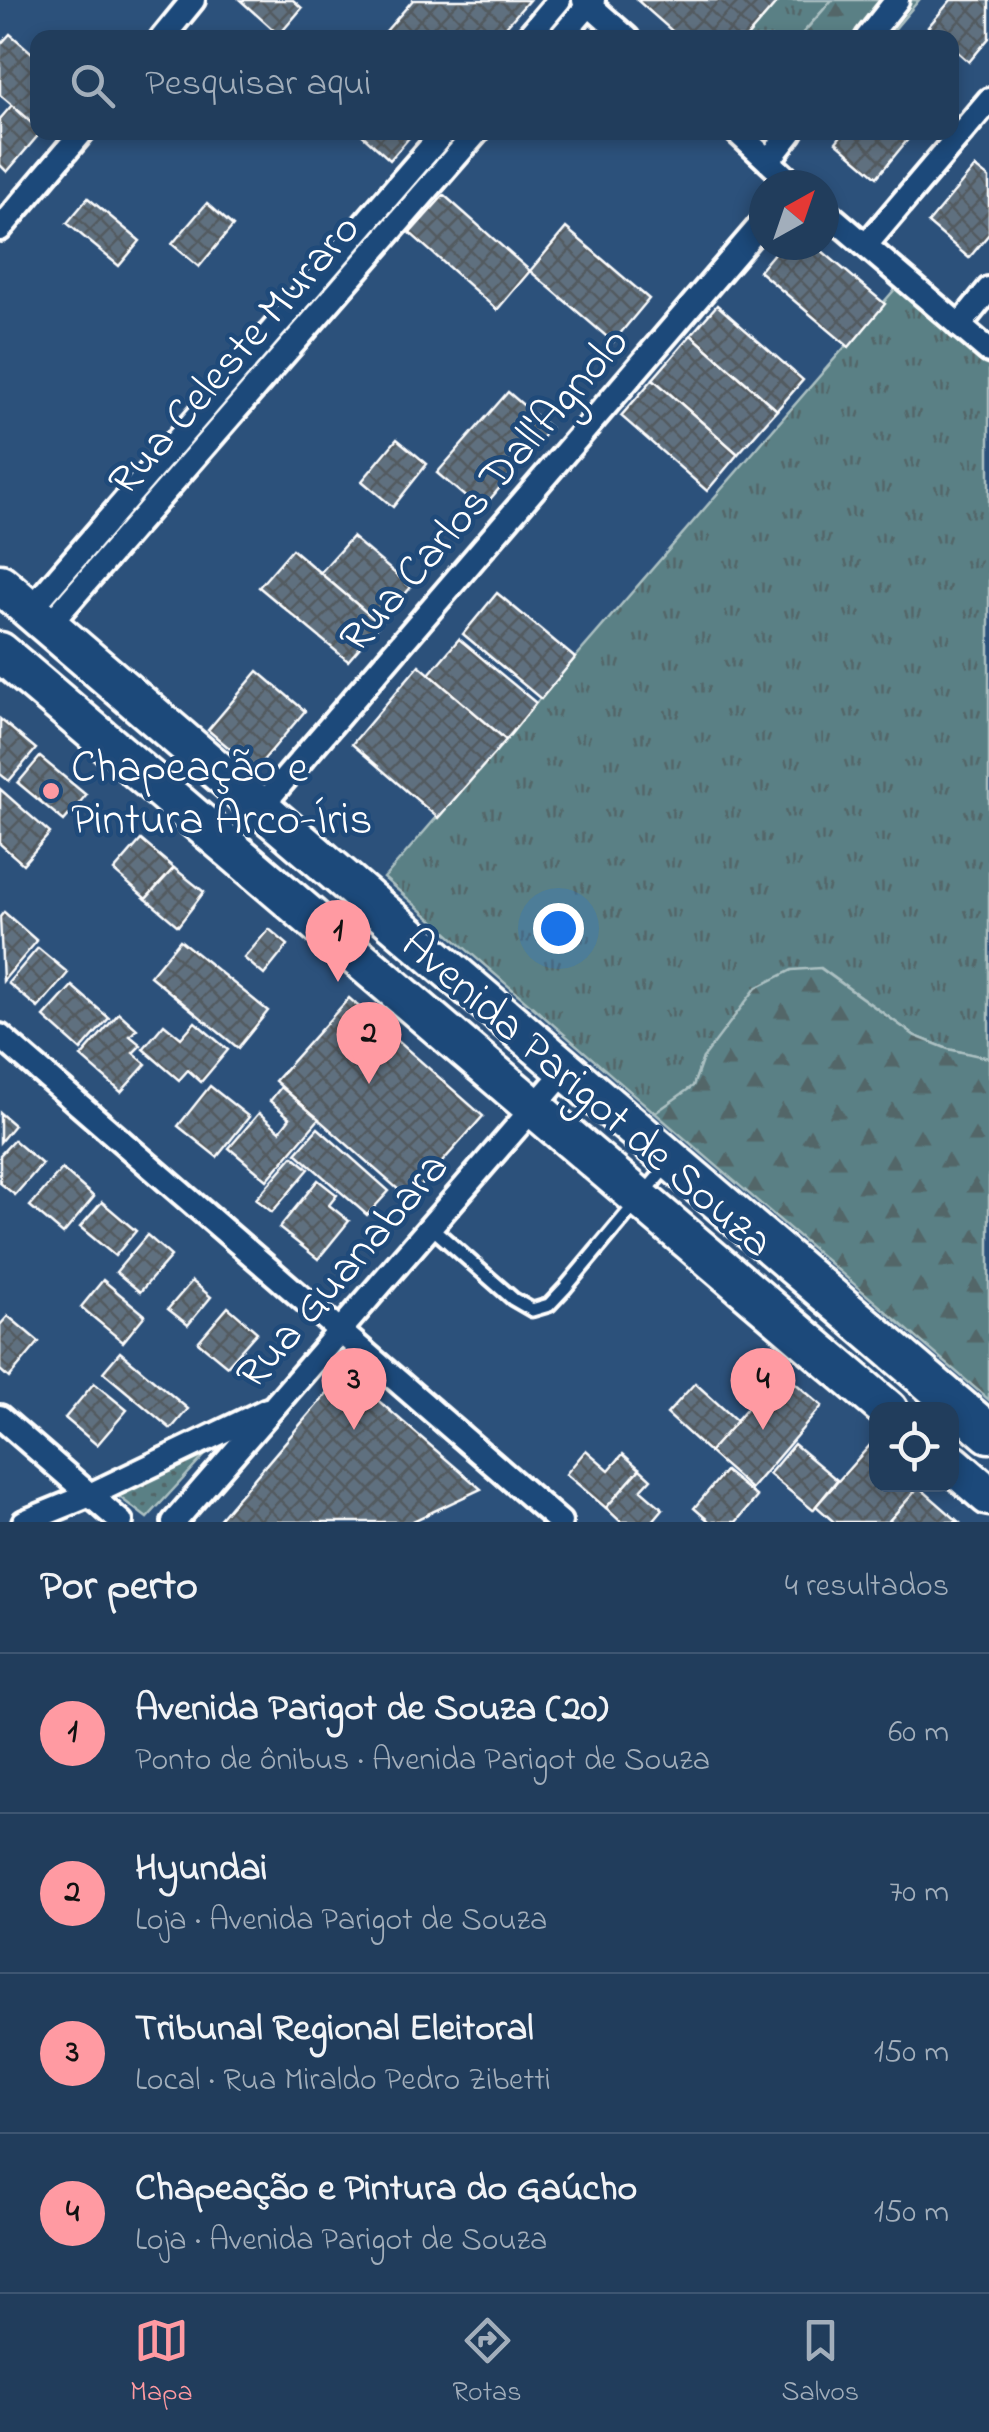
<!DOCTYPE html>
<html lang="pt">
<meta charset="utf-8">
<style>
:root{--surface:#213d5c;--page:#294462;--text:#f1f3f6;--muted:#a2aebb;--line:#3e5672;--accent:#ff9aa2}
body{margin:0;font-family:"Indie Flower",sans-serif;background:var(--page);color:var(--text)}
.controls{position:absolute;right:30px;bottom:30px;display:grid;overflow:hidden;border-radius:20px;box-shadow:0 5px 15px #0003}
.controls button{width:90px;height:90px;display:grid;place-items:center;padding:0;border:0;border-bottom:2px solid var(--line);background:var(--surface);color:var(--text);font:50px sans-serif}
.compass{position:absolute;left:749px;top:170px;width:90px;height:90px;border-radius:50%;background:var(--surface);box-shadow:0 5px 15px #0003;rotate:40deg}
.you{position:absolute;left:558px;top:928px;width:35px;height:35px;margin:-25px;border:8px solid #fff;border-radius:50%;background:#1a73e8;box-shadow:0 0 0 15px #1a73e833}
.badge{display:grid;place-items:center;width:65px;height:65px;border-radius:50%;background:var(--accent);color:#111;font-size:32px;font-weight:700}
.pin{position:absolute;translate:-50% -82px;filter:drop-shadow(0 2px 5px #0008)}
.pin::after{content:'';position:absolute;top:52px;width:35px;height:30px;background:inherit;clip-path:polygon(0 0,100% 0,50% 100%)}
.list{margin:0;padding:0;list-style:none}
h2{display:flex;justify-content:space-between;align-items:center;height:130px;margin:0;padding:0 40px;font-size:42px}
h2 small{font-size:32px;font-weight:400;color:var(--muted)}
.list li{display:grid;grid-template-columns:65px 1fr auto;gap:30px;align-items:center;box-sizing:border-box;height:160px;padding:0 40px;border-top:2px solid var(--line)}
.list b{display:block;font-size:38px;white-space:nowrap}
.list p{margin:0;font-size:32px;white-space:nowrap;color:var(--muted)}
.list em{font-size:32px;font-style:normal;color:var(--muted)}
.icon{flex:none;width:55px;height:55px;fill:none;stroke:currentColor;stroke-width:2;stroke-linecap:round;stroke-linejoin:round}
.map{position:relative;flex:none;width:989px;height:1522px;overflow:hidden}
.search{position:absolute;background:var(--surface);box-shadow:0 5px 15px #0003;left:30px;right:30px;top:30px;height:110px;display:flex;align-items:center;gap:25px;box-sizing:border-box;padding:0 35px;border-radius:20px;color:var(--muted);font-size:38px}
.sheet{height:770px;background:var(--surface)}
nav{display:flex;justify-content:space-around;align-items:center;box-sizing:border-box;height:140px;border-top:2px solid var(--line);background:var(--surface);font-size:28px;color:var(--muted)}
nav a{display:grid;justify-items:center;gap:5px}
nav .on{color:var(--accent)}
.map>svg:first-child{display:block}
.grass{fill:url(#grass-tufts);stroke:#acc0c2;stroke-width:2.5}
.forest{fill:url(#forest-firs);stroke:#acc0c2;stroke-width:2.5}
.park{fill:url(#park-dots);stroke:#acc0c2;stroke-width:2.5}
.building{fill:url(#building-cross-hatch);stroke:#fff;stroke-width:2.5}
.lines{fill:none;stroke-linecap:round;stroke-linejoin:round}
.lane-casing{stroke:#fff;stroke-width:19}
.street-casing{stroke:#fff;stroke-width:30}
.primary-casing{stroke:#fff;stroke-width:45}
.lane{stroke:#1f4a7a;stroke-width:11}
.street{stroke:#1f4a7a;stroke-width:22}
.primary{stroke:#1f4a7a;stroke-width:38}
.poi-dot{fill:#ff9aa2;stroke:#1f4a7a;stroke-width:4}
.labels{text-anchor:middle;stroke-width:9;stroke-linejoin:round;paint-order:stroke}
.street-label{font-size:45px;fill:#fff;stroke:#1f4a7a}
.poi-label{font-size:45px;fill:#fff;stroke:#1f4a7a;text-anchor:start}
</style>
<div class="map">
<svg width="989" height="1522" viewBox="0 0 989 1522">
<defs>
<pattern id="grass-tufts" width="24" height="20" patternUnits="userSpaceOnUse" patternTransform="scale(2.5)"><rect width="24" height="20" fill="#5a8085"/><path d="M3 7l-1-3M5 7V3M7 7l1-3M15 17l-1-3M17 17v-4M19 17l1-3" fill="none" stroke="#536668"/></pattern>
<pattern id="forest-firs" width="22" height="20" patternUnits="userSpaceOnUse" patternTransform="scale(2.5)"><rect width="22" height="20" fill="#5a8085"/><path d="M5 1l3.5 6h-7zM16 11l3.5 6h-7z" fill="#536668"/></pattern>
<pattern id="park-dots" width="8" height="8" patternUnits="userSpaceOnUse" patternTransform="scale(2.5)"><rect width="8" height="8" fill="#5a8085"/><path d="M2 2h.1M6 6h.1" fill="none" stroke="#536668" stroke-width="1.8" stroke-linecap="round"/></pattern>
<pattern id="building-cross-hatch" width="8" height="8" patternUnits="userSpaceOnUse" patternTransform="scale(2.5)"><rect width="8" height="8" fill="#5e6f7f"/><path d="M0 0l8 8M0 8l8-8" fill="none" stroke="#535a60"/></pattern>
</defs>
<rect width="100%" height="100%" fill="#2c517b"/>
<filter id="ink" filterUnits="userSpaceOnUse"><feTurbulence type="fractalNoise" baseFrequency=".01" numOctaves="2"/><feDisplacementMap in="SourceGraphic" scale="20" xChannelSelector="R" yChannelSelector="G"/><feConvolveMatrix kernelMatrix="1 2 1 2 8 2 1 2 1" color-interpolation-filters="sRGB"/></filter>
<g filter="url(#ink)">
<g class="grass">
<path d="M779,0H832L799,37L746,38Z"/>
<path d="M896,288L989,367V1058L948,1049L915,1036L821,968L703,1058L693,1087L655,1113L384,878Z"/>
</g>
<g class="forest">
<path d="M832,0H919L888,37L799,38Z"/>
<path d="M820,968L915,1036L948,1049L989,1058V1400L655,1113L693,1086L703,1058L756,988L792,970Z"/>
</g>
<path class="park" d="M208,1452L147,1518L118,1496Z"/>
<g class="building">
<path d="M240,0H293L302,8L279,35Z"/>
<path d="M413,0H529L496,38H380Z"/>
<path d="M637,0H779L746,38H680Z"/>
<path d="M951,0H989V38L969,62L952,47V38H940L928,27Z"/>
<path d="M10,34L38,58V127L0,95V45Z"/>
<path d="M12,105L41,132L7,172L0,165V119Z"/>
<path d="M359,132H414L390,160Z"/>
<path d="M844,132H914L877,177L836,142Z"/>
<path d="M975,167L989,178V234L969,258L928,223Z"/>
<path d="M444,195L530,271L497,310L410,233Z"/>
<path d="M88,198L140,241L119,266L67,223Z"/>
<path d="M207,203L233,226L199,267L172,244Z"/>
<path d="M566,228L649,299L613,342L530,271Z"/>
<path d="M781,245H815L885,304L849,347L759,271Z"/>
<path d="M717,305L803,380L777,410L691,335Z"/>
<path d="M691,335L777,410L738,454L653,379Z"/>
<path d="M653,379L738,454L707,491L621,416Z"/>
<path d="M508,392L550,428L481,510L437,473Z"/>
<path d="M397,439L427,464L393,507L362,481Z"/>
<path d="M352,537L411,587L380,624L320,573Z"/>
<path d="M292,549L380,624L348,661L259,587Z"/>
<path d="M497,593L575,658L541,699L463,634Z"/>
<path d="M459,639L536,703L506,740L429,674Z"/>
<path d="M419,665L506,740L438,818L352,744Z"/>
<path d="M258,671L305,711L255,770L208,730Z"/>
<path d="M0,719L36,749L9,781L0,774Z"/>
<path d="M40,757L86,795L64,821L18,783Z"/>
<path d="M0,789L50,833L23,864L0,844Z"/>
<path d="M141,840L174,868L146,899L114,871Z"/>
<path d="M174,868L204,892L178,926L146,899Z"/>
<path d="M4,912L37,941L3,981L0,917Z"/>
<path d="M269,929L288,945L264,975L244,958Z"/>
<path d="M180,940L268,1011L238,1048L150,976Z"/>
<path d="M38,948L68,973L38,1008L8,983Z"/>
<path d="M72,986L109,1018L81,1050L44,1017Z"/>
<path d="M349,998L483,1116L409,1199L275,1081Z"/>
<path d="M119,1013L137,1029L130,1036L141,1045L133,1053L146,1064L121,1092L81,1057Z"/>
<path d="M195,1022L228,1050L201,1082L188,1070L179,1080L143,1049L164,1024L181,1038Z"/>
<path d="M210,1086L249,1117L217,1157L178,1126Z"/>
<path d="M281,1087L319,1119L267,1180L229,1148L259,1113L280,1131L290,1118L270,1101Z"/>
<path d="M0,1113L14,1125L0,1142Z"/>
<path d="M318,1128L389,1191L367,1215L296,1153Z"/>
<path d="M14,1140L42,1164L15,1195L0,1183V1155Z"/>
<path d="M293,1156L309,1169L272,1212L256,1199Z"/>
<path d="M62,1169L94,1197L63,1234L30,1206Z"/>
<path d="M318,1180L337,1195L329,1205L349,1221L318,1259L279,1228Z"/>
<path d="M102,1202L136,1231L115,1256L80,1227Z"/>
<path d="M147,1235L171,1256L140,1292L116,1272Z"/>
<path d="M103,1280L145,1315L123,1342L81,1307Z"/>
<path d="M192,1281L211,1297L188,1325L168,1309Z"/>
<path d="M228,1307L257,1332L227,1366L198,1342Z"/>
<path d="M8,1316L39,1342L9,1378L0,1370V1325Z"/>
<path d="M120,1352L188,1409L171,1429L103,1372Z"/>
<path d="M780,1370L822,1406L751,1489L709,1452Z"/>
<path d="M345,1372L481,1489L411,1522H217Z"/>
<path d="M94,1383L127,1410L97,1445L65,1418Z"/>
<path d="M695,1383L737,1421L709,1452L667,1414Z"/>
<path d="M794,1444L837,1480L813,1510L769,1474Z"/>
<path d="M871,1444L876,1449V1484L919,1487L888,1522H834L816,1506Z"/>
<path d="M586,1450L609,1470L623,1454L640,1469L606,1508L566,1474Z"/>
<path d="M640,1469L651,1479L641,1490L663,1509L652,1522H621L606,1508Z"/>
<path d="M725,1471L757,1497L736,1522H710L694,1508Z"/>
<path d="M919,1487L959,1522H888Z"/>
</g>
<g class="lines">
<g class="lane-casing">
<path id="lane" d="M430,1226L513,1299L532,1310L549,1305L565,1288L667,1166"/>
</g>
<g class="street-casing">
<g id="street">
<path d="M584,0L627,38"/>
<path d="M162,38L193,0"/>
<path d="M527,38L559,0"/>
<path d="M560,38L593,0"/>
<path d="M867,38L897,0"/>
<path d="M737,132L794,185"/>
<path d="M769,160L791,132"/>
<path d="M824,210L989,351"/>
<path d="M0,229L82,132"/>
<path d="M866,245L989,100"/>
<path d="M959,326L989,289"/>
<path d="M30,610L444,132"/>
<path d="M48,626L477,132"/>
<path d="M260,808L764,221"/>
<path d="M0,1036L560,1522"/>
<path d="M0,1417L121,1522"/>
<path d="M24,1522L90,1495L267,1410"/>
<path d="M174,1522L567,1069"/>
</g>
</g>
<g class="primary-casing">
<g id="primary">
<path d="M0,584L989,1433"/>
<path d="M0,652L888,1410"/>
<path d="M952,1464L989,1496"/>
</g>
</g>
<use href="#lane" class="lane"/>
<use href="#street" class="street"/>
<use href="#primary" class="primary"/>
</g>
</g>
<circle class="poi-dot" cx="51" cy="791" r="10"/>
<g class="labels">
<g class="street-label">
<text transform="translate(232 353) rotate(-49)" y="16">Rua Celeste Muraro</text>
<text transform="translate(482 488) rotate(-49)" y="16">Rua Carlos Dall'Agnolo</text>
<text transform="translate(589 1091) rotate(41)" y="16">Avenida Parigot de Souza</text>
<text transform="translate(340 1269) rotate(-49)" y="16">Rua Guanabara</text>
</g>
<g class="poi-label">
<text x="71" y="781">Chapeação e<tspan x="71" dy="52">Pintura Arco-Íris</tspan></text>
</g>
</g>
</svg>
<div class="controls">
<button><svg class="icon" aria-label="locate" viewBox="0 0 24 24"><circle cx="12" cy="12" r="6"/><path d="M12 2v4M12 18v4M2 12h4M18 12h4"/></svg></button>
</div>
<svg class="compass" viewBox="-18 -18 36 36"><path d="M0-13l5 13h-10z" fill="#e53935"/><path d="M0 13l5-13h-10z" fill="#a2aebb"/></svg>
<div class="you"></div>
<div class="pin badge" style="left:338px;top:982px">1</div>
<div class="pin badge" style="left:369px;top:1084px">2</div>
<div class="pin badge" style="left:354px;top:1430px">3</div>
<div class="pin badge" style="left:763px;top:1430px">4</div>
<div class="search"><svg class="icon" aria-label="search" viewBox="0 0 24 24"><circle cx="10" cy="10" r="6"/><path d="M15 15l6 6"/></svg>Pesquisar aqui</div>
</div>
<section class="sheet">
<h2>Por perto<small>4 resultados</small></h2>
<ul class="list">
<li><span class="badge">1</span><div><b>Avenida Parigot de Souza (20)</b><p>Ponto de ônibus · Avenida Parigot de Souza</p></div><em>60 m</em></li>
<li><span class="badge">2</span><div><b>Hyundai</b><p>Loja · Avenida Parigot de Souza</p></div><em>70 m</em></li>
<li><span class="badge">3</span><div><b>Tribunal Regional Eleitoral</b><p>Local · Rua Miraldo Pedro Zibetti</p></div><em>150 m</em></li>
<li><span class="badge">4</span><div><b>Chapeação e Pintura do Gaúcho</b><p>Loja · Avenida Parigot de Souza</p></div><em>150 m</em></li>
</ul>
</section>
<nav>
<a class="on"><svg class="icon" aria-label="map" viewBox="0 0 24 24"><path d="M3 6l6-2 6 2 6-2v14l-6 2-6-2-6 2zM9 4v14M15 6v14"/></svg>Mapa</a>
<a><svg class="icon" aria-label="directions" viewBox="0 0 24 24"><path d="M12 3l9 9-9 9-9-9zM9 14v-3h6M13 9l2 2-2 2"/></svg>Rotas</a>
<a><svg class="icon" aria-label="saved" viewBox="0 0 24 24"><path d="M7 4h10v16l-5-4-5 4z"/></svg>Salvos</a>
</nav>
